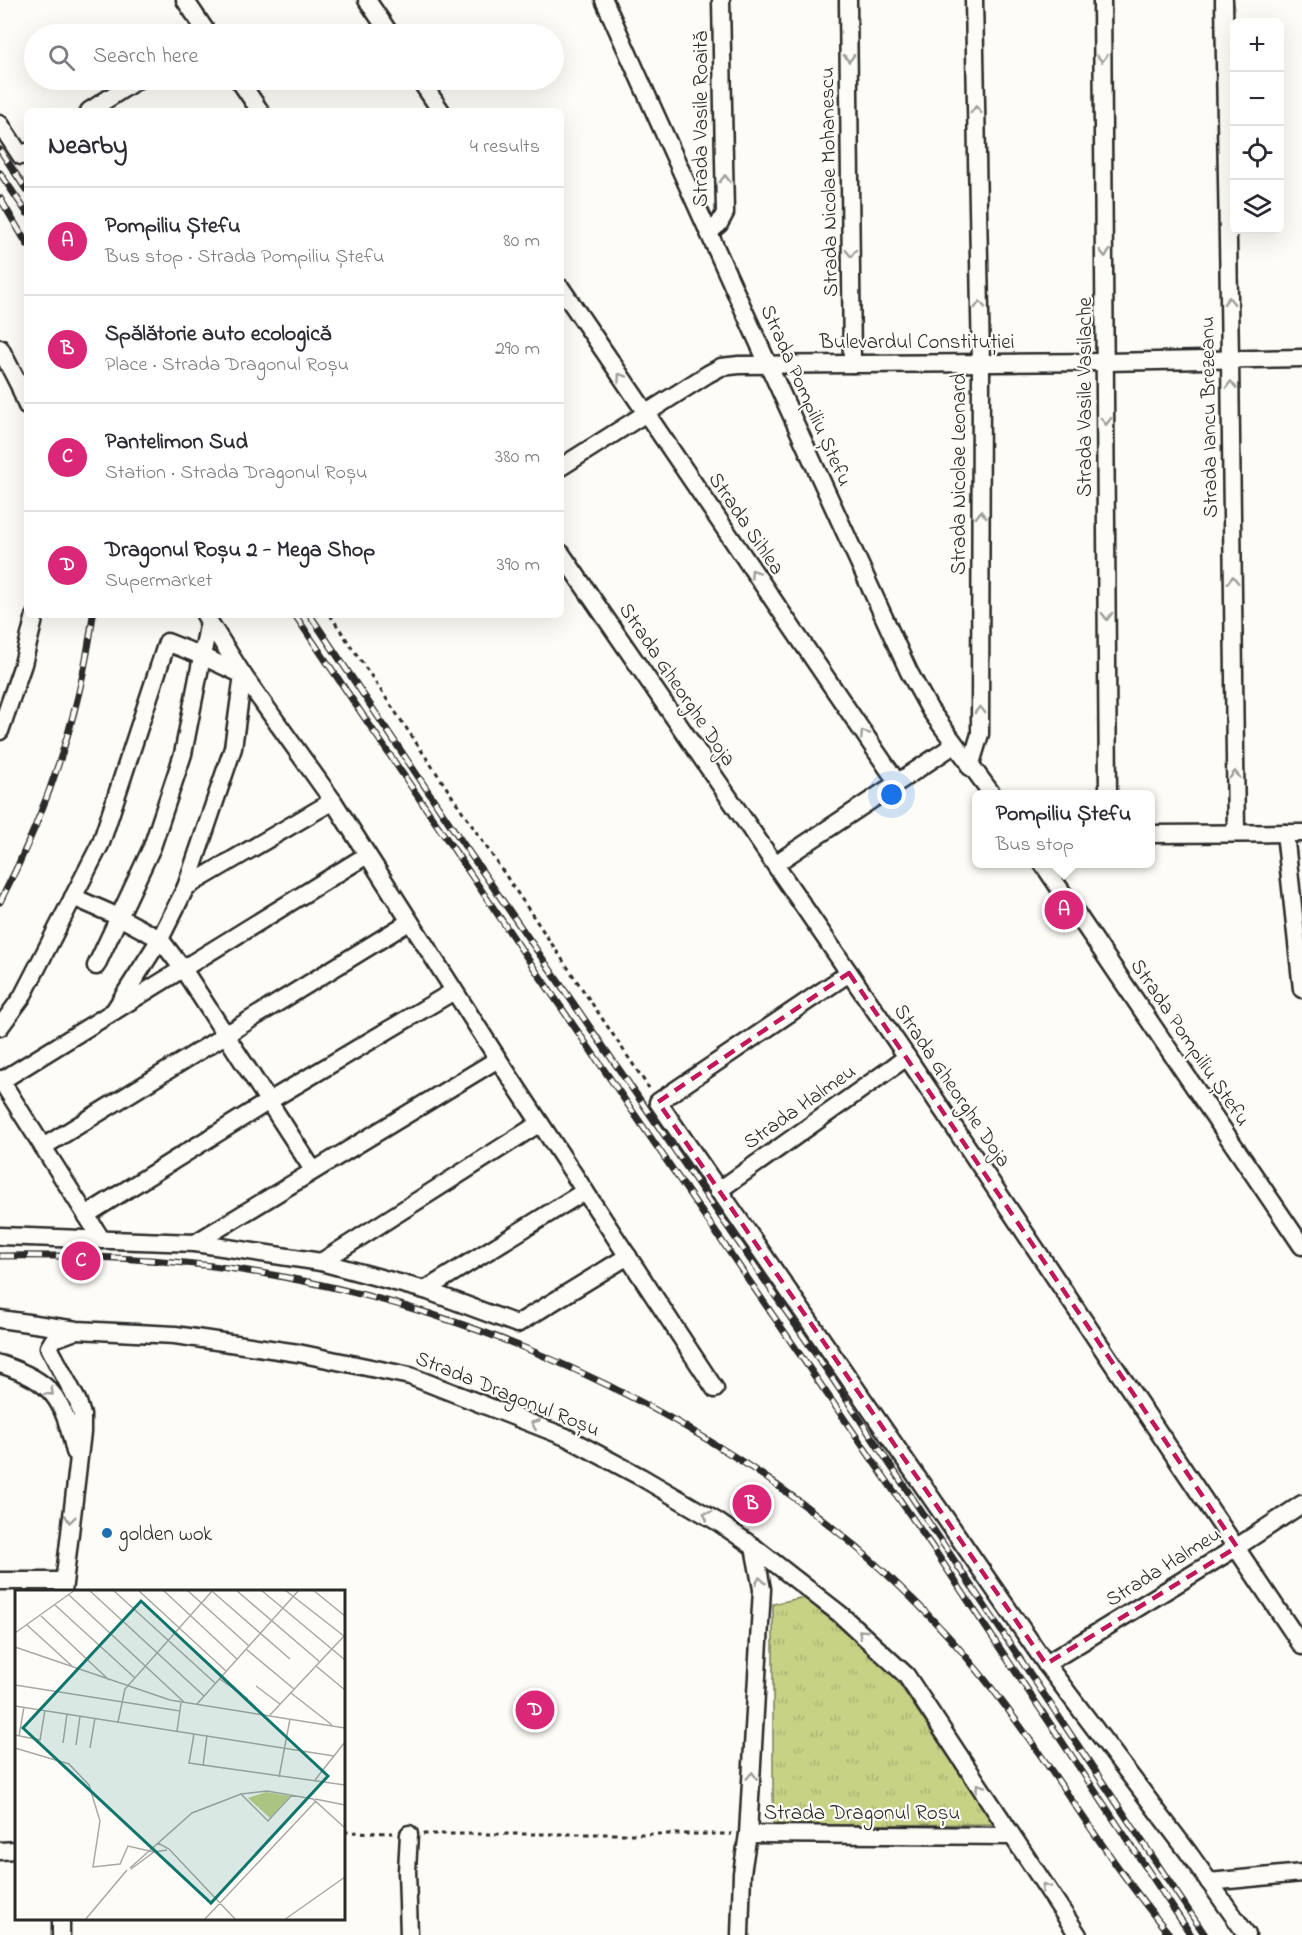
<!DOCTYPE html>
<meta charset="utf-8">
<style>
:root{--surface:#fff;--page:#f7f7f7;--text:#2b2b33;--muted:#7c7c81;--line:#e1e1e2;--accent:#db2777}
body{margin:0;font-family:"Indie Flower",sans-serif;background:var(--page);color:var(--text)}
.controls{position:absolute;right:18px;top:18px;display:grid;overflow:hidden;border-radius:9px;box-shadow:0 6px 24px #0002}
.controls button{width:54px;height:54px;display:grid;place-items:center;padding:0;border:0;border-bottom:2px solid var(--line);background:var(--surface);color:var(--text);font:30px sans-serif}
.you{position:absolute;left:892px;top:795px;width:21px;height:21px;margin:-15px;border:4px solid #fff;border-radius:50%;background:#1a73e8;box-shadow:0 0 0 9px #1a73e833}
.badge{display:grid;place-items:center;width:39px;height:39px;border-radius:50%;background:var(--accent);color:#fff;font-size:20px;font-weight:700}
.pin{position:absolute;translate:-50% -50%;border:3px solid #fff;box-shadow:0 2px 6px #0006}
.popup{position:absolute;left:972px;top:790px;width:183px;height:78px;box-sizing:border-box;display:grid;place-content:center;border-radius:9px;background:var(--surface);filter:drop-shadow(0 2px 4px #0005);font-size:20px;white-space:nowrap;color:var(--muted)}
.popup b{font-size:22px;color:var(--text)}
.popup::after{content:'';position:absolute;left:50%;top:100%;margin-left:-12px;border:12px solid transparent;border-top-color:var(--surface)}
.list{margin:0;padding:0;list-style:none}
h2{display:flex;justify-content:space-between;align-items:center;height:78px;margin:0;padding:0 24px;font-size:26px}
h2 small{font-size:20px;font-weight:400;color:var(--muted)}
.list li{display:grid;grid-template-columns:39px 1fr auto;gap:18px;align-items:center;box-sizing:border-box;height:108px;padding:0 24px;border-top:2px solid var(--line)}
.list b{display:block;font-size:22px;white-space:nowrap}
.list p{margin:0;font-size:20px;white-space:nowrap;color:var(--muted)}
.list em{font-size:20px;font-style:normal;color:var(--muted)}
.icon{flex:none;width:33px;height:33px;fill:none;stroke:currentColor;stroke-width:2;stroke-linecap:round;stroke-linejoin:round}
.map{position:relative;flex:none;width:1302px;height:1935px;overflow:hidden}
.search{position:absolute;background:var(--surface);box-shadow:0 6px 24px #0002;left:24px;top:24px;width:540px;height:66px;display:flex;align-items:center;gap:15px;box-sizing:border-box;padding:0 21px;border-radius:33px;color:var(--muted);font-size:22px}
.panel{position:absolute;background:var(--surface);box-shadow:0 6px 24px #0002;left:24px;top:108px;width:540px;height:510px;border-radius:9px}
.map>svg:first-child{display:block}
.grass{fill:url(#grass-tufts);stroke:#797e58;stroke-width:1.5}
.lines{fill:none;stroke-linecap:round;stroke-linejoin:round}
.minor-casing{stroke:#2b2b2b;stroke-width:21}
.path{stroke:#2b2b2b;stroke-width:3;stroke-dasharray:4.5 4.5;stroke-linecap:butt}
.minor{stroke:#fdfcf7;stroke-width:16}
.rail-casing{stroke:#2b2b2b;stroke-width:7}
.rail{stroke:#fdfcf7;stroke-width:4.5;stroke-dasharray:14;stroke-linecap:butt}
.oneway{stroke:#9e9e9b}
.marked{fill:none;stroke:#c2185b;stroke-width:4.5;stroke-dasharray:12 8;stroke-linejoin:round}
.poi-dot{fill:#1f6fb2;stroke:#fdfcf7;stroke-width:2}
.labels{text-anchor:middle;stroke-width:4.5;stroke-linejoin:round;paint-order:stroke}
.street-label{font-size:21px;fill:#2b2b2b;stroke:#fdfcf7}
.poi-label{font-size:21px;fill:#2b2b2b;stroke:#fdfcf7;text-anchor:start}
.inset-road{fill:none;stroke:#a9a8a5;stroke-width:1.5}
.view{fill:#0f766e;fill-opacity:0.15;stroke:#0f766e;stroke-width:3}
.inset-edge{fill:none;stroke:#2b2b2b;stroke-width:3}
</style>
<div class="map">
<svg width="1302" height="1935" viewBox="0 0 1302 1935">
<defs>
<pattern id="grass-tufts" width="24" height="20" patternUnits="userSpaceOnUse" patternTransform="scale(1.5)"><rect width="24" height="20" fill="#c7d285"/><path d="M3 7l-1-3M5 7V3M7 7l1-3M15 17l-1-3M17 17v-4M19 17l1-3" fill="none" stroke="#abb473"/></pattern>
</defs>
<rect width="100%" height="100%" fill="#fdfcf7"/>
<filter id="ink" filterUnits="userSpaceOnUse"><feTurbulence type="fractalNoise" baseFrequency=".0167" numOctaves="2"/><feDisplacementMap in="SourceGraphic" scale="12" xChannelSelector="R" yChannelSelector="G"/><feConvolveMatrix kernelMatrix="1 2 1 2 8 2 1 2 1" color-interpolation-filters="sRGB"/></filter>
<g filter="url(#ink)">
<path class="grass" d="M804,1597L891,1672L994,1824L773,1826V1604Z"/>
<g class="lines">
<g class="minor-casing">
<g id="minor">
<path d="M185,0L208,34"/>
<path d="M367,0L390,34"/>
<path d="M604,0L768,364L909,672L930,710L992,794"/>
<path d="M848,0L852,364"/>
<path d="M1102,0L1108,794"/>
<path d="M1224,0L1230,359L1236,833"/>
<path d="M239,80L260,111"/>
<path d="M420,80L441,111"/>
<path d="M89,111L137,80"/>
<path d="M0,124L21,156L27,152"/>
<path d="M709,232L719,224L725,213L721,0"/>
<path d="M561,288L897,782"/>
<path d="M0,348L19,385L27,406"/>
<path d="M561,467L708,374L721,367L739,365L1106,362L1302,358"/>
<path d="M561,553L907,1057L1302,1646"/>
<path d="M205,615L243,675L333,801L498,1059L715,1389"/>
<path d="M0,731L23,664L35,615"/>
<path d="M970,767L980,734L981,363L974,0"/>
<path d="M1285,833L1302,989"/>
<path d="M1151,834L1302,833"/>
<path d="M775,864L954,745"/>
<path d="M1043,864L1302,1246"/>
<path d="M186,887L333,801"/>
<path d="M73,897L119,917L160,939L183,969L313,1170"/>
<path d="M96,966L152,847L183,754L209,621"/>
<path d="M849,973L658,1102L1046,1664L1188,1852L1247,1935"/>
<path d="M0,1027L22,997L101,843L167,642L202,656L243,675L233,748L186,887L160,939L114,1011"/>
<path d="M0,1079L102,1240"/>
<path d="M1,1081L367,855"/>
<path d="M43,1147L409,922"/>
<path d="M718,1191L907,1057"/>
<path d="M86,1215L269,1101L454,991"/>
<path d="M0,1236L195,1243L321,1262L425,1290L517,1324L628,1256"/>
<path d="M195,1243L498,1059"/>
<path d="M321,1262L540,1123"/>
<path d="M425,1290L585,1191"/>
<path d="M0,1319L77,1330L175,1335L298,1353L410,1376L566,1437L641,1477L718,1522L754,1547L840,1614L906,1675L1078,1935"/>
<path d="M0,1364C54,1382 63,1399 75,1452"/>
<path d="M0,1581H63"/>
<path d="M63,1592L82,1432V1415L78,1402L49,1347L54,1339L73,1332"/>
<path d="M1046,1664L1237,1547L1302,1504"/>
<path d="M748,1834L1012,1836"/>
<path d="M0,1851L16,1850"/>
<path d="M1209,1882L1302,1873"/>
<path d="M61,1935V1918"/>
<path d="M409,1935L407,1871L409,1834"/>
<path d="M740,1935L742,1873L748,1834L762,1589L754,1547"/>
</g>
</g>
<g class="path">
<path d="M330,615L649,1088"/>
<path d="M344,1832L393,1833"/>
<path d="M423,1834H732"/>
</g>
<use href="#minor" class="minor"/>
<g class="rail-casing">
<g id="rail">
<path d="M0,150L27,191"/>
<path d="M0,173L27,213"/>
<path d="M0,198L27,244"/>
<path d="M295,615L532,965L935,1551L1191,1935"/>
<path d="M310,615L462,842L828,1372L1205,1935"/>
<path d="M0,902C46,813 80,715 93,615"/>
<path d="M0,1256C93,1255 186,1259 278,1276C527,1322 777,1448 948,1636C1032,1728 1090,1839 1170,1935"/>
</g>
</g>
<use href="#rail" class="rail"/>
</g>
<defs><path id="oneway-chevron" d="M-2-3.5L2.5 0L-2 3.5" fill="none" stroke-width="1.6" stroke-linecap="round" stroke-linejoin="round" transform="scale(1.5)"/></defs>
<g class="oneway">
<use href="#oneway-chevron" transform="translate(849 58) rotate(89)"/>
<use href="#oneway-chevron" transform="translate(1102 58) rotate(89)"/>
<use href="#oneway-chevron" transform="translate(976 110) rotate(-91)"/>
<use href="#oneway-chevron" transform="translate(725 179) rotate(-91)"/>
<use href="#oneway-chevron" transform="translate(851 253) rotate(89)"/>
<use href="#oneway-chevron" transform="translate(1105 253) rotate(89)"/>
<use href="#oneway-chevron" transform="translate(1229 301) rotate(-91)"/>
<use href="#oneway-chevron" transform="translate(980 305) rotate(-91)"/>
<use href="#oneway-chevron" transform="translate(621 377) rotate(-124)"/>
<use href="#oneway-chevron" transform="translate(1231 385) rotate(-91)"/>
<use href="#oneway-chevron" transform="translate(1106 421) rotate(90)"/>
<use href="#oneway-chevron" transform="translate(981 515) rotate(-90)"/>
<use href="#oneway-chevron" transform="translate(754 573) rotate(-124)"/>
<use href="#oneway-chevron" transform="translate(1233 580) rotate(-91)"/>
<use href="#oneway-chevron" transform="translate(1107 616) rotate(90)"/>
<use href="#oneway-chevron" transform="translate(980 710) rotate(-90)"/>
<use href="#oneway-chevron" transform="translate(864 734) rotate(-124)"/>
<use href="#oneway-chevron" transform="translate(1235 775) rotate(-91)"/>
<use href="#oneway-chevron" transform="translate(50 1392) rotate(42)"/>
<use href="#oneway-chevron" transform="translate(535 1424) rotate(-157)"/>
<use href="#oneway-chevron" transform="translate(707 1515) rotate(-150)"/>
<use href="#oneway-chevron" transform="translate(70 1519) rotate(97)"/>
<use href="#oneway-chevron" transform="translate(760 1581) rotate(-99)"/>
<use href="#oneway-chevron" transform="translate(862 1633) rotate(-138)"/>
<use href="#oneway-chevron" transform="translate(752 1776) rotate(-87)"/>
<use href="#oneway-chevron" transform="translate(979 1787) rotate(-124)"/>
<use href="#oneway-chevron" transform="translate(1045 1887) rotate(-124)"/>
</g>
</g>
<path class="marked" d="M849,973L1237,1547L1046,1664L658,1102Z"/>
<circle class="poi-dot" cx="107" cy="1533" r="6"/>
<g class="labels">
<g class="street-label">
<text transform="translate(700 119) rotate(-90)" y="7">Strada Vasile Roaită</text>
<text transform="translate(828 182) rotate(-91)" y="7">Strada Nicolae Mohanescu</text>
<text x="917" y="348">Bulevardul Constituției</text>
<text transform="translate(807 395) rotate(66)" y="7">Strada Pompiliu Ștefu</text>
<text transform="translate(1084 397) rotate(-90)" y="7">Strada Vasile Vasilache</text>
<text transform="translate(1208 417) rotate(-91)" y="7">Strada Iancu Brezeanu</text>
<text transform="translate(958 474) rotate(-90)" y="7">Strada Nicolae Leonard</text>
<text transform="translate(747 523) rotate(56)" y="7">Strada Sihlea</text>
<text transform="translate(678 684) rotate(56)" y="7">Strada Gheorghe Doja</text>
<text transform="translate(1191 1042) rotate(56)" y="7">Strada Pompiliu Ștefu</text>
<text transform="translate(953 1085) rotate(56)" y="7">Strada Gheorghe Doja</text>
<text transform="translate(799 1106) rotate(-35)" y="7">Strada Halmeu</text>
<text transform="translate(508 1393) rotate(22)" y="7">Strada Dragonul Roșu</text>
<text transform="translate(1163 1566) rotate(-32)" y="7">Strada Halmeu</text>
<text x="862" y="1819">Strada Dragonul Roșu</text>
</g>
<g class="poi-label">
<text x="119" y="1540">golden wok</text>
</g>
</g>
<g transform="translate(15 1590)">
<rect width="330" height="330" fill="#fdfcf7"/>
<path d="M251,202L275,206L255,228L233,208Z" fill="#c7d285"/>
<path class="inset-road" d="M74,0L189,106M98,0L200,93M123,0L211,81M148,0L222,69M172,0L234,56M221,0L305,72M246,0L330,70M270,0L329,46M298,0L330,26M198,2L275,69M54,5L170,113M40,15L120,88M26,26L94,90M12,35L57,76M0,43L60,0M0,57L155,110L330,138M231,59L279,99M301,76L330,100M205,89L233,109M0,95L165,121M241,96L265,114M276,103L317,135M182,114L284,0M0,116L319,166M255,125L330,45M103,132L110,99L198,0M162,141L166,113M179,144L174,173L330,195M0,145L25,150L30,120M4,146L9,117M48,153L52,124M61,155L65,126M0,158L54,174L74,195L85,231L78,277L105,274L113,256L139,262M75,158L80,128M188,176L192,145M264,187L275,129M300,190L330,152M226,204L253,231L277,205M300,209L330,215M143,253L154,259L221,330M115,278L177,223L226,204L252,201L298,209L330,238M116,279L139,262L152,260M70,330L112,280M189,330L301,211M269,330L330,287"/>
<path class="view" d="M126,11L313,186L196,313L8,138Z"/>
<rect width="330" height="330" class="inset-edge"/>
</g>
</svg>
<div class="controls">
<button>+</button>
<button>−</button>
<button><svg class="icon" aria-label="locate" viewBox="0 0 24 24"><circle cx="12" cy="12" r="6"/><path d="M12 2v4M12 18v4M2 12h4M18 12h4"/></svg></button>
<button><svg class="icon" aria-label="layers" viewBox="0 0 24 24"><path d="M12 4l9 5-9 5-9-5zM3 14l9 5 9-5"/></svg></button>
</div>
<div class="you"></div>
<div class="pin badge" style="left:1064px;top:910px">A</div>
<div class="popup"><b>Pompiliu Ștefu</b>Bus stop</div>
<div class="pin badge" style="left:752px;top:1504px">B</div>
<div class="pin badge" style="left:81px;top:1261px">C</div>
<div class="pin badge" style="left:535px;top:1710px">D</div>
<div class="search"><svg class="icon" aria-label="search" viewBox="0 0 24 24"><circle cx="10" cy="10" r="6"/><path d="M15 15l6 6"/></svg>Search here</div>
<section class="panel">
<h2>Nearby<small>4 results</small></h2>
<ul class="list">
<li><span class="badge">A</span><div><b>Pompiliu Ștefu</b><p>Bus stop · Strada Pompiliu Ștefu</p></div><em>80 m</em></li>
<li><span class="badge">B</span><div><b>Spălătorie auto ecologică</b><p>Place · Strada Dragonul Roșu</p></div><em>290 m</em></li>
<li><span class="badge">C</span><div><b>Pantelimon Sud</b><p>Station · Strada Dragonul Roșu</p></div><em>380 m</em></li>
<li><span class="badge">D</span><div><b>Dragonul Roșu 2 - Mega Shop</b><p>Supermarket</p></div><em>390 m</em></li>
</ul>
</section>
</div>
